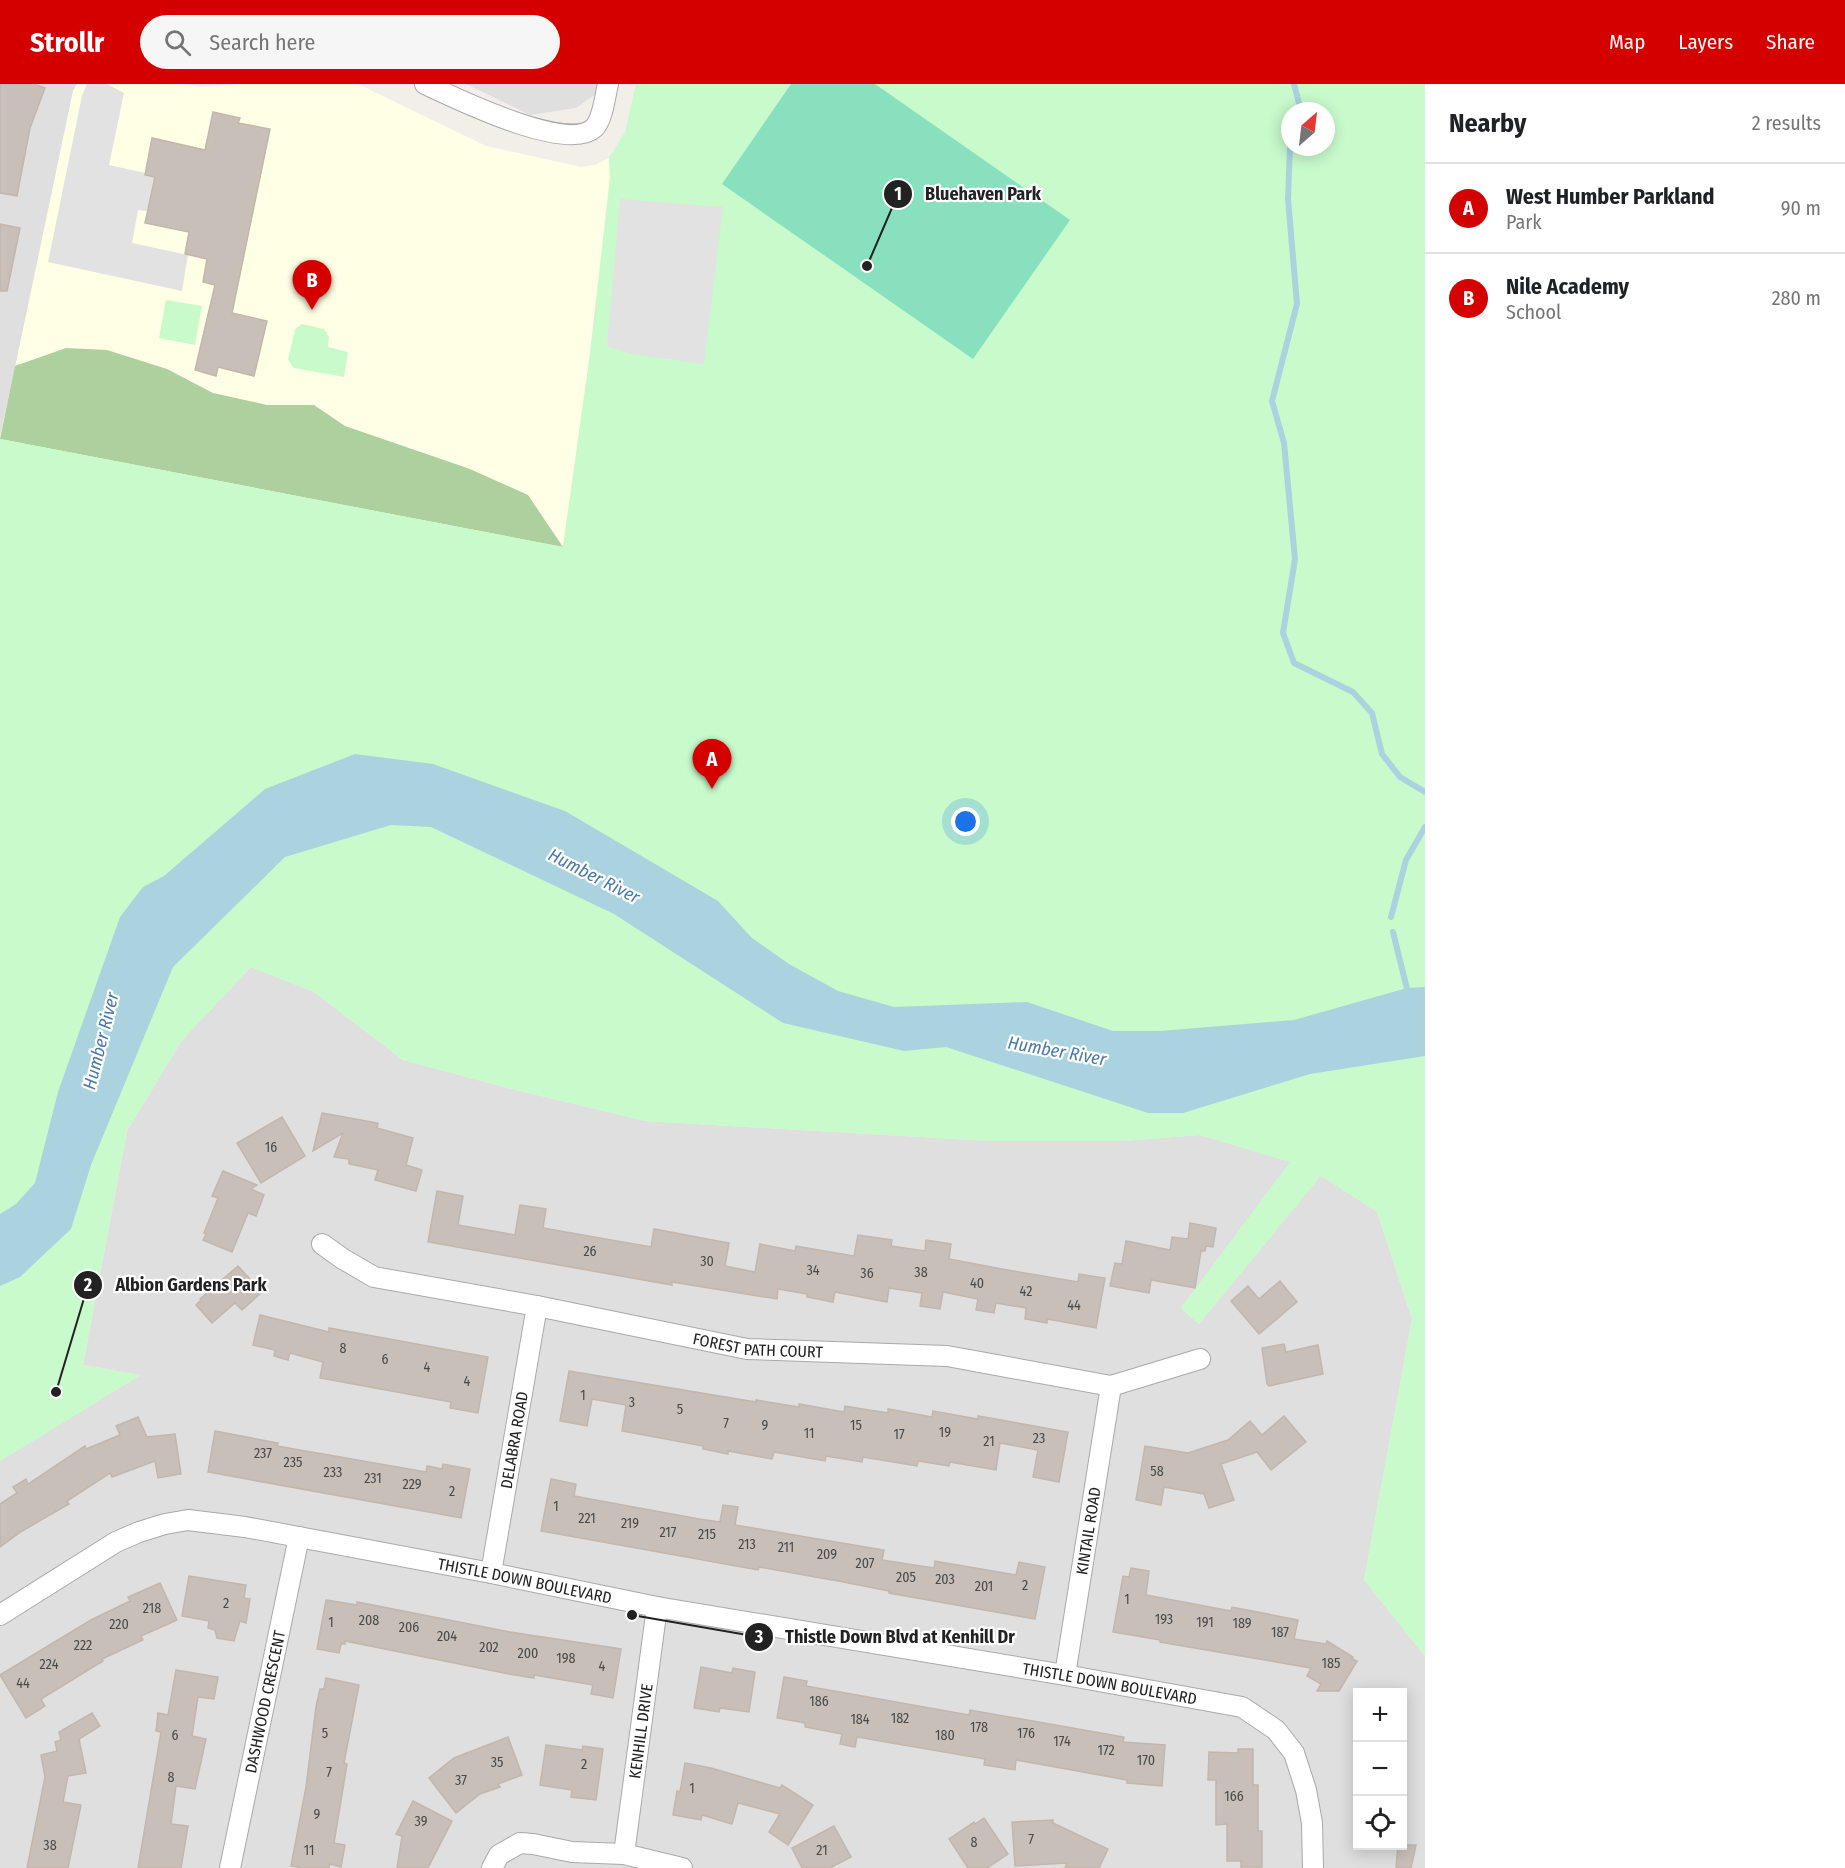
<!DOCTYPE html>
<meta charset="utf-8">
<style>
:root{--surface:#fff;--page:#f6f6f6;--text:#202124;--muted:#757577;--line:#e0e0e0;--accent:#d40000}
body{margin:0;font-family:"Fira Sans Condensed",sans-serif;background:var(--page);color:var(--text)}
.controls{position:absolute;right:18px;bottom:18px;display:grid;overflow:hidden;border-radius:0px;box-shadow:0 3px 15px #0003}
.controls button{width:54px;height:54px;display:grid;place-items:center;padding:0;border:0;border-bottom:2px solid var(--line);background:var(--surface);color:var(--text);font:30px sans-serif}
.compass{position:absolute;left:1281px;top:18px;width:54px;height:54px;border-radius:50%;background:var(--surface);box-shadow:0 3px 15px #0003;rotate:28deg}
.you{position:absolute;left:966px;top:738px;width:21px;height:21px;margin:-15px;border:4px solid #fff;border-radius:50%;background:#1a73e8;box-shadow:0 0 0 9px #1a73e833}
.badge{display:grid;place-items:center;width:39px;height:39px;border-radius:50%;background:var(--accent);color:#fff;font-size:20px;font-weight:700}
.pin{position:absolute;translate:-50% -50px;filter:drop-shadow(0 2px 3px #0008)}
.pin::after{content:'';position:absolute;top:32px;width:21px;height:18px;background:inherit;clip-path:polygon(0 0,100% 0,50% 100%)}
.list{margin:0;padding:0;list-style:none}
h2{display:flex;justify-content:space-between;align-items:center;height:78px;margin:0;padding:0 24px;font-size:26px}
h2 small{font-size:20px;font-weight:400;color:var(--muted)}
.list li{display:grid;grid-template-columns:39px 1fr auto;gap:18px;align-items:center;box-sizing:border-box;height:90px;padding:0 24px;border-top:2px solid var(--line)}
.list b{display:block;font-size:22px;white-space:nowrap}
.list p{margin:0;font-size:20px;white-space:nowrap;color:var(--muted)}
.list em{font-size:20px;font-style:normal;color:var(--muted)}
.icon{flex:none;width:33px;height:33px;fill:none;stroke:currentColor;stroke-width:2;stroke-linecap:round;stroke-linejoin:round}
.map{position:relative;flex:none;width:1425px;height:1784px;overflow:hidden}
header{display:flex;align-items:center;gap:36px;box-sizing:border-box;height:84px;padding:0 30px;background:var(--accent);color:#fff}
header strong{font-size:28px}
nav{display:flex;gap:33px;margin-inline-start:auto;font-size:21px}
.search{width:420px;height:54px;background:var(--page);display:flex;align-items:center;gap:15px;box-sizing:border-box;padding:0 21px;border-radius:33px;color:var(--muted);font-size:22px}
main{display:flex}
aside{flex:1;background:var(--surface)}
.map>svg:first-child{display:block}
.residential{fill:#e0dfdf;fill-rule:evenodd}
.education{fill:#ffffe5}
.forest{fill:#add19e}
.park{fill:#c8facc;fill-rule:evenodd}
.pitch{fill:#88e0be}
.parking{fill:#e2e2e2}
.water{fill:#aad3df}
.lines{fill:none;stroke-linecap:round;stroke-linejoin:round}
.stream{stroke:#aad3df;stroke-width:6}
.building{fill:#c7bfb8;stroke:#c4b6ab;stroke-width:1.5}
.street-casing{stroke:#a9a9a9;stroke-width:22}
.street{stroke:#fff;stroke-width:20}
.labels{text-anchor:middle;stroke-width:4.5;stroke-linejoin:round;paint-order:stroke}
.number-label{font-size:14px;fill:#4b4948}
.street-label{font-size:16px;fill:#222;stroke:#fff}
.water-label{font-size:18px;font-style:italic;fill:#4a7aab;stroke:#fff}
.leader{fill:none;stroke:#222;stroke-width:2}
.callout-dot{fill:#222;stroke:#fff;stroke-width:2}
.mark-label{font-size:18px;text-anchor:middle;font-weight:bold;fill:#fff}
.callout-label{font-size:18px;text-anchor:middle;font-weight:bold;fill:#222;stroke:#fff;stroke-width:4.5;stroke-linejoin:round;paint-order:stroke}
</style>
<header>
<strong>Strollr</strong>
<div class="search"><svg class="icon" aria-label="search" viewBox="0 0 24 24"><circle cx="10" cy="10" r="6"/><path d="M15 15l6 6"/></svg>Search here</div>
<nav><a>Map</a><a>Layers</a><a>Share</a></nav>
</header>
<main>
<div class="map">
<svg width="1425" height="1784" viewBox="0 0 1425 1784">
<rect width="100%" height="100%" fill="#f2efe9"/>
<g class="residential">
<path d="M0,0H77L73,7L38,181L0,351Z"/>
<path d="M466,0H610L576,24L530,31Z"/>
<path d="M251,883L314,908L403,976L512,1005L645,1037L990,1057H1122L1200,1051L1291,1078L1181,1224L1199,1240L1321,1091L1377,1128L1412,1235L1364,1496L1425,1572V1784H0V1377L140,1291L83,1281L127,1047L182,956ZM1358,1608H1402V1762H1358Z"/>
</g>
<path class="education" d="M77,0H183L201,3L238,0H358L486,62L581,83L595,81L609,74L610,94L590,270L563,463L0,355L73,7Z"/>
<path class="forest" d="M66,264L107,266L167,285L213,309L267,321H314L345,342L470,385L528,411L563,463L0,355L15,282Z"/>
<g class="park">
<path d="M636,0H1425V1572L1364,1496L1412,1235L1377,1128L1321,1092L1199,1240L1181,1224L1290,1078L1200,1051L1122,1057H990L645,1037L512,1005L403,976L314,908L251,883L182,956L127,1047L83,1281L141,1291L0,1377V355L563,463L590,270L610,94L609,74L625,48ZM1290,27H1326V63H1290Z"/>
<path d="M166,216L202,222L195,261L159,254Z"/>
<path d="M302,240L324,245L329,253L328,263L348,268L344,293L294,284L288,276L295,245Z"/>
</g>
<path class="pitch" d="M791,0H875L1070,136L973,275L722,100Z"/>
<g class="parking">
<path d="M87,0H107L124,9L109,81L145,89V91L155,93L148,127L138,126L132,159L188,171L182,207L48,178L82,12Z"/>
<path d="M620,115L723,123L704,280L632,270L607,262Z"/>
</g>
<path class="water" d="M355,670L433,680L565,727L718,817L752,854L789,880L838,907L894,923L1027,918L1113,947H1160L1294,936L1407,904L1425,903V972L1310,990L1183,1029H1148L946,963L904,967L783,939L614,830L431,743L391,741L285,773L173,883L91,1081L71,1145L20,1193L0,1202V1130L16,1120L35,1099L58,1008L120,833L143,803L164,792L265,705Z"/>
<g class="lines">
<g class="stream">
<path d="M1294,0L1301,27"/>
<path d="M1290,63L1288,115L1297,220L1272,317L1284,359L1295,475L1283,549L1294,579L1353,608L1372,629L1382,670L1400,693L1425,708"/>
<path d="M1391,833L1406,776L1425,743"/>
<path d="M1393,848L1408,909"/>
</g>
</g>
<g class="building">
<path d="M0,0H34L45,4L30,44L17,112L0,109Z"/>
<path d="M213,28L240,34L238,39L270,45L232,229L267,237L254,292L218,283L216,292L195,286L215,201L203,198L207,175L185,170L189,148L145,139L155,93L145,91L152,54L205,66Z"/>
<path d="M0,140L20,144L7,207H0Z"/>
<path d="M322,1029L378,1039L377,1044L413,1054L406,1081L422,1086L416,1107L375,1096L378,1086L349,1080V1075L334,1073L343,1049L313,1067Z"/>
<path d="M282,1033L305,1072L261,1099L237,1059Z"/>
<path d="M223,1087L257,1101L251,1105L264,1111L256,1132L248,1129L232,1168L203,1156L206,1150L204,1149L218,1114L212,1112Z"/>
<path d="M437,1107L463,1112L458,1141L515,1151L520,1121L546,1125L543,1144L651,1163L654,1145L729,1159L725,1182L755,1188L760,1160L795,1167L796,1162L854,1172L858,1151L892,1156L891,1162L925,1167L926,1156L951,1160L949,1175L1002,1185L1078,1198L1079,1190L1105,1194L1096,1244L1047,1235V1239L1025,1235L1026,1224L996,1219L994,1229L976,1226L978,1215L943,1208L940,1225L920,1222L922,1209L889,1204L887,1218L835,1208L833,1218L807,1213V1210L778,1205L777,1215L672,1198V1201L428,1158Z"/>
<path d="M1190,1139L1216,1144L1213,1163L1206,1162L1205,1167H1201L1195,1204L1151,1196L1149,1209L1110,1202L1115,1179L1122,1180L1126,1157L1170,1166L1172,1153L1188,1155Z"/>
<path d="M238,1182L262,1208L242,1226L235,1219L212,1239L196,1221L201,1216L200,1215Z"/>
<path d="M1280,1197L1297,1218L1259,1250L1231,1217L1248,1202L1259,1215Z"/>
<path d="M260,1231L329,1248V1244L488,1273L478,1329L450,1324L451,1318L320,1294L323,1278L290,1269L288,1276L274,1272L275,1266L253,1261Z"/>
<path d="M1284,1260L1286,1268L1318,1261L1323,1290L1269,1302L1267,1300L1262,1264Z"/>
<path d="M569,1287L756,1318V1316L799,1323V1320L844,1328L845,1322L888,1329V1325L932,1333L933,1327L978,1335V1332L1068,1348L1059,1398L1033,1393L1038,1366L1000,1359L996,1386L950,1378L949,1382L918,1377L917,1382L863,1373L862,1378L826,1372L825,1377L774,1368L772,1375L728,1367V1370L703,1365V1362L622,1347L626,1321L592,1315L587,1342L560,1337Z"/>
<path d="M1284,1332L1306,1358L1271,1386L1257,1368L1221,1380L1234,1416L1209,1424L1204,1410L1164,1403L1161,1421L1136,1416L1145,1362L1188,1369L1228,1356L1250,1337L1262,1351Z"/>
<path d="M138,1333L147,1353L175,1350L181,1390L158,1394L155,1377L112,1393L110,1389L67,1417L69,1420L22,1447L0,1463V1420L17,1409L13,1403L26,1395L28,1400L85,1362L86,1365L120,1351L116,1342Z"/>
<path d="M215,1347L278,1359L277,1362L426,1388L427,1382L442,1385L443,1380L470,1385L461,1434L208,1388Z"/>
<path d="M551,1395L576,1400L574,1412L699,1435L720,1438L723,1421L738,1423L735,1441L884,1466L882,1476L934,1484L935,1477L1016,1491L1019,1478L1045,1483L1035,1535L889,1509V1507L838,1497L759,1483L758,1486L541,1447Z"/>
<path d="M1131,1484L1149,1487L1146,1511L1231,1527L1232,1523L1298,1536L1294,1555L1326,1560L1327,1557L1353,1573L1352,1575L1357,1577L1339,1607H1317L1321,1600L1307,1592L1311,1584L1160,1558V1556L1113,1548L1123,1492L1129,1493Z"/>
<path d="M189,1492L246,1501L244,1514L250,1515L246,1539L240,1537L234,1557L217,1554L215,1546L208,1544L209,1537L182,1532Z"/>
<path d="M160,1499L177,1536L141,1552L143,1556L102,1575L103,1577L41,1615L45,1622L26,1634L0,1591L91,1536L130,1517L128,1513Z"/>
<path d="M326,1516L357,1521V1518L510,1548L621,1565L613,1614L591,1610L593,1601L534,1591V1594L509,1590L345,1557V1560H341L339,1569L317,1565Z"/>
<path d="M701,1583L732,1589L733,1584L755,1588L749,1628L720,1624L719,1628L694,1624Z"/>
<path d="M176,1586L218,1593L214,1615L198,1613L192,1652L206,1655L195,1705L176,1702L171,1740L188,1742L181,1784H138L161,1648L156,1647L158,1629L168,1631Z"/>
<path d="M784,1593L807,1597L806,1602L969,1631L970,1626L1124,1653L1123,1658L1165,1661L1162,1702L1127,1699V1696L1016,1676L1015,1686L984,1681L985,1675L857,1653L855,1663L840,1660L842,1650L805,1643V1639L777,1634Z"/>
<path d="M326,1594L359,1601L344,1679L347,1680L334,1759L345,1761L341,1783L330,1780L329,1784H303L291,1782L306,1703L316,1623L320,1605H324Z"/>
<path d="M92,1629L100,1642L79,1655L86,1689L68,1692L63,1718L81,1721L68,1784H27L45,1693L41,1671L57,1667L55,1658L61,1656L59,1648Z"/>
<path d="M508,1653L522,1691L498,1700L500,1703L480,1710L456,1729L429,1694L454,1674Z"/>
<path d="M546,1661L582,1666L583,1662L603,1665L596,1716L571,1713L572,1706L540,1701Z"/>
<path d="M1238,1665H1253V1701H1258V1747H1262V1783H1241V1777H1227V1740L1216,1741V1696H1208L1209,1668L1238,1669Z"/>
<path d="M685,1679L711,1684L780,1704L782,1701L813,1721L788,1761L769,1748L780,1730L738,1719L732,1740L702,1731L701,1736L673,1731L677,1707L680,1708Z"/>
<path d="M413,1717L452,1737L428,1784H397L402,1752L396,1750Z"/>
<path d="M984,1734L1008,1770L987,1784H968L949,1755L974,1738L975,1740Z"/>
<path d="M1053,1736V1739L1108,1765L1099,1784H1065L1067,1779L1015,1782L1012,1738Z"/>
<path d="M834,1742L851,1773L830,1784H802L792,1764Z"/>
<path d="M1398,1761H1416L1411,1784H1396Z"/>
</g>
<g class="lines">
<g class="street-casing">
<g id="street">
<path d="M425,0C455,14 567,69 594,44C603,35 605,12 608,0"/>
<path id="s1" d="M322,1160L343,1175L374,1193L537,1222L747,1265L947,1272L1111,1302L1200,1275"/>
<path id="s2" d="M491,1489L537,1222"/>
<path id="s3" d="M0,1531L116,1458L139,1448L165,1440L188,1436L245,1443L491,1489L657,1523L1065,1591L1242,1623L1276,1646L1294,1669L1306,1706L1312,1739L1313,1784"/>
<path id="s4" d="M1065,1591L1111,1302"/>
<path id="s5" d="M624,1770L657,1523"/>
<path id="s6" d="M230,1784L299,1453"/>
<path d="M492,1784L499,1771L520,1759L533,1760L572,1768L624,1770L682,1784"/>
</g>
</g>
<use href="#street" class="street"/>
</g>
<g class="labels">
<g class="number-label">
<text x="271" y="1068">16</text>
<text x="590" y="1172">26</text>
<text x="707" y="1182">30</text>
<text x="813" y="1191">34</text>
<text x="921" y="1193">38</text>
<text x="867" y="1194">36</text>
<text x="977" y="1204">40</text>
<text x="1026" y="1212">42</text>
<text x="1074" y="1226">44</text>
<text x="343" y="1269">8</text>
<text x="385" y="1280">6</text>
<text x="427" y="1288">4</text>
<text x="467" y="1302">4</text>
<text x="583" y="1316">1</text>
<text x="632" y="1323">3</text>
<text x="680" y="1330">5</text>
<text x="726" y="1344">7</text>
<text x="765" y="1346">9</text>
<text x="856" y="1346">15</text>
<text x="945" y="1353">19</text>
<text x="809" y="1354">11</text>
<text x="899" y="1355">17</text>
<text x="1039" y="1359">23</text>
<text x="989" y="1362">21</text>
<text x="263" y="1374">237</text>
<text x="293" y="1383">235</text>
<text x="1157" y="1392">58</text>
<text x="333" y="1393">233</text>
<text x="373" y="1399">231</text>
<text x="412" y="1405">229</text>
<text x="452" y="1412">2</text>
<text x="556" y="1427">1</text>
<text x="587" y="1439">221</text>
<text x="630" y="1444">219</text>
<text x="668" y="1453">217</text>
<text x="707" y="1455">215</text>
<text x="747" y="1465">213</text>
<text x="786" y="1468">211</text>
<text x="827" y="1475">209</text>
<text x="865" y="1484">207</text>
<text x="906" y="1498">205</text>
<text x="945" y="1500">203</text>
<text x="1025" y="1506">2</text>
<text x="984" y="1507">201</text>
<text x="1127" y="1520">1</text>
<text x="226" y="1524">2</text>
<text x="152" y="1529">218</text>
<text x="1164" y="1540">193</text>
<text x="369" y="1541">208</text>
<text x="331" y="1543">1</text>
<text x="1205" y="1543">191</text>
<text x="1242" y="1544">189</text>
<text x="119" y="1545">220</text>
<text x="409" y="1548">206</text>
<text x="1280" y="1553">187</text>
<text x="447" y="1557">204</text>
<text x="83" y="1566">222</text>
<text x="489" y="1568">202</text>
<text x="528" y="1574">200</text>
<text x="566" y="1579">198</text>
<text x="1331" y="1584">185</text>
<text x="49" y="1585">224</text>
<text x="602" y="1587">4</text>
<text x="23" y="1604">44</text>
<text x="819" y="1622">186</text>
<text x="900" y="1639">182</text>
<text x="860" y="1640">184</text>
<text x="979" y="1648">178</text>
<text x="325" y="1654">5</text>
<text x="1026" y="1654">176</text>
<text x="175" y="1656">6</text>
<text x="945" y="1656">180</text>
<text x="1062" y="1662">174</text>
<text x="1106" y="1671">172</text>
<text x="1146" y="1681">170</text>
<text x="497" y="1683">35</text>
<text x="584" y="1685">2</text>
<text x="329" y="1693">7</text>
<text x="171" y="1698">8</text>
<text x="461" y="1701">37</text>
<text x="692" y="1709">1</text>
<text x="1234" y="1717">166</text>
<text x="317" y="1735">9</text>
<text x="421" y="1742">39</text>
<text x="1031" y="1760">7</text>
<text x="974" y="1763">8</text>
<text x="50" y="1766">38</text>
<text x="309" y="1771">11</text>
<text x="822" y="1771">21</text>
</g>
<g class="street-label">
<text dy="6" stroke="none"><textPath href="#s1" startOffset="452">FOREST PATH COURT</textPath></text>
<text dy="6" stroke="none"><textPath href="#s2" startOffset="135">DELABRA ROAD</textPath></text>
<text dy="6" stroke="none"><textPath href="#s4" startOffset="146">KINTAIL ROAD</textPath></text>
<text dy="6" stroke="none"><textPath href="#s3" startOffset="555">THISTLE DOWN BOULEVARD</textPath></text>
<text dy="6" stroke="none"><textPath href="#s3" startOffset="1149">THISTLE DOWN BOULEVARD</textPath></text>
<text dy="6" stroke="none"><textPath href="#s6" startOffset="170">DASHWOOD CRESCENT</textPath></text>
<text dy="6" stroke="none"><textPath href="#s5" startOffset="124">KENHILL DRIVE</textPath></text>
</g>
<g class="water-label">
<text transform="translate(594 792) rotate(27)" y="6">Humber River</text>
<text transform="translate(101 957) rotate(-76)" y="6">Humber River</text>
<text transform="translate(1057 967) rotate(10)" y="6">Humber River</text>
</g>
</g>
<path class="leader" d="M867 182L898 110M56 1308L88 1201M632 1531L759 1553"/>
<g class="callout-dot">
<circle cx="867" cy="182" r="6"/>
<circle cx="56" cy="1308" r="6"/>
<circle cx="632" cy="1531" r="6"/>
<circle cx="898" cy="110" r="15"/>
<circle cx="88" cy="1201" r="15"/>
<circle cx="759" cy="1553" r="15"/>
</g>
<g class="mark-label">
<text x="898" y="116">1</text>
<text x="88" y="1207">2</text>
<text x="759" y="1559">3</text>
</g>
<g class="callout-label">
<text x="983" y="116">Bluehaven Park</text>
<text x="191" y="1207">Albion Gardens Park</text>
<text x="900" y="1559">Thistle Down Blvd at Kenhill Dr</text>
</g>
</svg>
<div class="controls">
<button>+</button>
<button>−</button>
<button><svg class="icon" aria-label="locate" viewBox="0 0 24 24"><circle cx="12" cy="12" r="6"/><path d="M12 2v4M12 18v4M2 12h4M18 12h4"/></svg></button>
</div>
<svg class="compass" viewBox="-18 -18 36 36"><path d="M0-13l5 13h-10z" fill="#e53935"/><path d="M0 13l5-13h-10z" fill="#757577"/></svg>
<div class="you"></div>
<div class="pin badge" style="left:712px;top:705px">A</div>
<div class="pin badge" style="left:312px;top:226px">B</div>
</div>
<aside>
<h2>Nearby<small>2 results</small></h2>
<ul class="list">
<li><span class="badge">A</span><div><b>West Humber Parkland</b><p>Park</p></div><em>90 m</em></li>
<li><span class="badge">B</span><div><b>Nile Academy</b><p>School</p></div><em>280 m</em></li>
</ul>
</aside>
</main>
